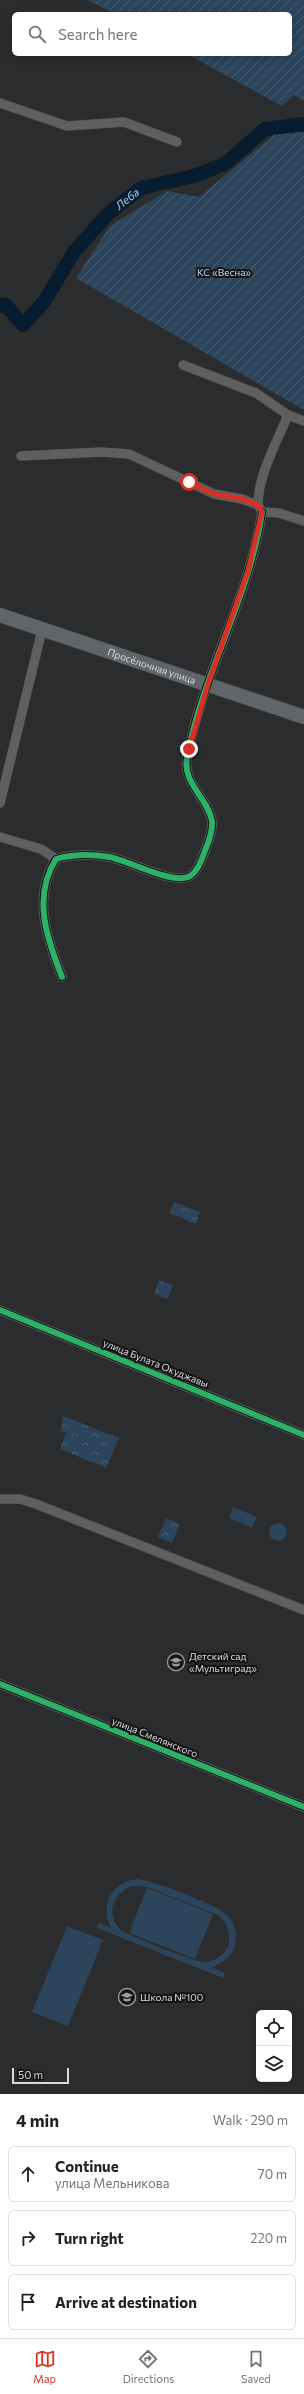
<!DOCTYPE html>
<meta charset="utf-8">
<style>
:root{--surface:#fff;--page:#f6f6f6;--text:#202124;--muted:#757577;--line:#e0e0e0;--accent:#d93025}
body{margin:0;font-family:Commissioner,sans-serif;background:var(--page);color:var(--text)}
.controls{position:absolute;right:12px;bottom:12px;display:grid;overflow:hidden;border-radius:6px;box-shadow:0 2px 10px #0003}
.controls button{width:36px;height:36px;display:grid;place-items:center;padding:0;border:0;border-bottom:1px solid var(--line);background:var(--surface);color:var(--text);font:20px sans-serif}
.scale{position:absolute;left:12px;bottom:10px;width:57px;box-sizing:border-box;padding-left:4px;border:2px solid #d9dbdc;border-top:0;font-size:11px;line-height:14px;white-space:nowrap;color:#d9dbdc;-webkit-text-stroke:3px #131415;paint-order:stroke}
.stop{position:absolute;width:12px;height:12px;margin:-9px;border:3px solid #d93025;border-radius:50%;background:#fff}
.stop.end{background:#d93025;border-color:#fff;box-shadow:0 1px 4px #0008}
.list{margin:0;padding:0;list-style:none}
h2{display:flex;justify-content:space-between;align-items:center;height:52px;margin:0;padding:0 16px;font-size:17px}
h2 small{font-size:13px;font-weight:400;color:var(--muted)}
.list li{display:grid;grid-template-columns:26px 1fr auto;gap:12px;align-items:center;box-sizing:border-box;height:56px;margin:0 8px 8px;padding:0 8px;border:1px solid var(--line);border-radius:6px}
.list b{display:block;font-size:15px;white-space:nowrap}
.list p{margin:0;font-size:13px;white-space:nowrap;color:var(--muted)}
.list em{font-size:13px;font-style:normal;color:var(--muted)}
.icon{flex:none;width:22px;height:22px;fill:none;stroke:currentColor;stroke-width:2;stroke-linecap:round;stroke-linejoin:round}
.map{position:relative;flex:none;width:304px;height:2094px;overflow:hidden}
.search{position:absolute;background:var(--surface);box-shadow:0 2px 10px #0003;left:12px;right:12px;top:12px;height:44px;display:flex;align-items:center;gap:10px;box-sizing:border-box;padding:0 14px;border-radius:6px;color:var(--muted);font-size:15px}
.sheet{height:244px;background:var(--surface)}
nav{display:flex;justify-content:space-around;align-items:center;box-sizing:border-box;height:56px;border-top:1px solid var(--line);background:var(--surface);font-size:11px;color:var(--muted)}
nav a{display:grid;justify-items:center;gap:2px}
nav .on{color:var(--accent)}
.map>svg:first-child{display:block}
.park{fill:url(#park-crowns)}
.garden{fill:url(#garden-furrows)}
.pitch{fill:#2c455b;fill-rule:evenodd}
.lines{fill:none;stroke-linecap:round;stroke-linejoin:round}
.river{stroke:#071d2f;stroke-width:14}
.street-casing{stroke:#474849;stroke-width:10}
.primary-casing{stroke:#474849;stroke-width:15}
.street{stroke:#5e5f5f;stroke-width:9}
.primary{stroke:#606569;stroke-width:14}
.cycleway-casing{stroke:#131415;stroke-width:8}
.cycleway{stroke:#2db169;stroke-width:6}
.route{stroke:#d93025;stroke-width:5}
.labels{text-anchor:middle;stroke-width:4;stroke-linejoin:round;paint-order:stroke}
.park-label{font-size:10px;fill:#c0dbf4;stroke:#131415}
.street-label{font-size:10px;fill:#d9dbdc;stroke:#131415}
.poi-label{font-size:10px;fill:#d9dbdc;stroke:#131415;text-anchor:start}
.water-label{font-size:11px;font-style:italic;fill:#a9d2f7;stroke:#131415}
</style>
<div class="map">
<svg width="304" height="2094" viewBox="0 0 304 2094">
<defs>
<pattern id="park-crowns" width="20" height="18" patternUnits="userSpaceOnUse"><rect width="20" height="18" fill="#2c455b"/><path d="M2 6a3 3 0 1 1 6 0M12 15a3 3 0 1 1 6 0" fill="none" stroke="#4a5f72"/></pattern>
<pattern id="garden-furrows" width="10" height="10" patternUnits="userSpaceOnUse"><rect width="10" height="10" fill="#2c455b"/><path d="M-1 1l2-2M0 10L10 0M9 11l2-2" fill="none" stroke="#4a5f72"/></pattern>
</defs>
<rect width="100%" height="100%" fill="#2b2c2d"/>
<g class="park">
<path d="M174,1202L200,1212L196,1224L169,1213Z"/>
<path d="M159,1280L173,1285L168,1299L154,1294Z"/>
<path d="M63,1416L119,1438L106,1468L60,1449L66,1433L61,1431Z"/>
<path d="M166,1518L180,1524L172,1543L158,1537Z"/>
</g>
<g class="garden">
<path d="M88,0H304V101L294,95L282,106L187,54H290V14H114Z"/>
<path d="M304,132V410L76,278L110,226L167,191L199,197L275,134Z"/>
</g>
<g class="pitch">
<path d="M233,1507L257,1517L252,1528L229,1518Z"/>
<circle cx="278" cy="1532" r="9"/>
<path d="M137,1879C152,1880 215,1904 226,1914C234,1921 238,1934 235,1945C232,1957 223,1963 212,1967L225,1973L223,1978L97,1928L99,1923L111,1928C100,1905 111,1882 137,1879ZM132,1886L147,1887L218,1915C226,1922 231,1931 229,1942C227,1953 217,1961 205,1962C195,1962 128,1936 120,1929C105,1914 114,1892 132,1886Z"/>
<path d="M147,1888L213,1914L195,1959L129,1933Z"/>
<path d="M67,1926L103,1940L68,2026L32,2012Z"/>
</g>
<g class="lines">
<path class="river" id="s1" d="M0,306L5,304L23,325L44,302L74,252L108,214L141,188L194,176L225,164L265,129L304,124"/>
<g class="street-casing">
<g id="street">
<path d="M0,103L67,126L124,122L177,142"/>
<path d="M183,365L256,393L288,415L304,421"/>
<path d="M21,456L101,452L129,454L214,494L242,499L258,505L262,512L279,513L304,521"/>
<path d="M258,505C258,475 277,442 288,415"/>
<path d="M0,803L42,630"/>
<path d="M0,837L41,849L56,859"/>
<path d="M62,977C47,939 32,897 56,859C72,854 93,854 109,857C128,860 174,886 190,876C197,872 202,860 204,853C208,844 213,832 212,821C208,798 182,783 187,758C202,674 250,597 262,512"/>
<path d="M0,1310L304,1435"/>
<path d="M0,1499H20L36,1504L304,1610"/>
<path d="M0,1684L304,1807"/>
</g>
</g>
<g class="primary-casing">
<g id="primary">
<path id="s2" d="M0,615L304,717"/>
</g>
</g>
<use href="#street" class="street"/>
<use href="#primary" class="primary"/>
<g class="cycleway-casing">
<g id="cycleway">
<path d="M62,977C47,939 32,897 56,859C72,854 93,854 109,857C128,860 174,886 190,876C197,872 202,860 204,853C208,844 213,832 212,821C208,798 182,783 187,758C202,674 250,597 262,512"/>
<path d="M0,1310L304,1435"/>
<path d="M0,1684L304,1807"/>
</g>
</g>
<use href="#cycleway" class="cycleway"/>
</g>
<g class="lines">
<path class="route" d="M189,749L208,684L248,571L262,512L258,505L242,499L214,494L189,482"/>
</g>
<defs>
<g id="school-ring" transform="scale(0.9)"><circle r="9.5" fill="#131415" stroke="#9c9e9f" stroke-width="1.5"/><path d="M0-5L7-2L0 1L-7-2ZM-4 1L0 2.5L4 1V4Q0 6-4 4Z" fill="#9c9e9f"/></g>
</defs>
<g fill-rule="evenodd">
<use href="#school-ring" x="176" y="1662"/>
<use href="#school-ring" x="127" y="1997"/>
</g>
<g class="labels">
<g class="park-label">
<text x="224" y="276">КС «Весна»</text>
</g>
<g class="street-label">
<text dy="4" stroke="none"><textPath href="#s2" startOffset="160">Просёлочная улица</textPath></text>
<text transform="translate(156 1363) rotate(22)" y="4">улица Булата Окуджавы</text>
<text transform="translate(155 1737) rotate(22)" y="4">улица Смелянского</text>
</g>
<g class="poi-label">
<text x="189" y="1660">Детский сад<tspan x="189" dy="12">«Мультиград»</tspan></text>
<text x="140" y="2001">Школа №100</text>
</g>
<g class="water-label">
<text dy="4" stroke="none"><textPath href="#s1" startOffset="198">Леба</textPath></text>
</g>
</g>
</svg>
<div class="controls">
<button><svg class="icon" aria-label="locate" viewBox="0 0 24 24"><circle cx="12" cy="12" r="6"/><path d="M12 2v4M12 18v4M2 12h4M18 12h4"/></svg></button>
<button><svg class="icon" aria-label="layers" viewBox="0 0 24 24"><path d="M12 4l9 5-9 5-9-5zM3 14l9 5 9-5"/></svg></button>
</div>
<div class="scale">50 m</div>
<div class="stop" style="left:189px;top:482px"></div>
<div class="stop end" style="left:189px;top:749px"></div>
<div class="search"><svg class="icon" aria-label="search" viewBox="0 0 24 24"><circle cx="10" cy="10" r="6"/><path d="M15 15l6 6"/></svg>Search here</div>
</div>
<section class="sheet">
<h2>4 min<small>Walk · 290 m</small></h2>
<ul class="list">
<li><svg class="icon" aria-label="ahead" viewBox="0 0 24 24"><path d="M12 20V5M6 11l6-6 6 6"/></svg><div><b>Continue</b><p>улица Мельникова</p></div><em>70 m</em></li>
<li><svg class="icon" aria-label="right" viewBox="0 0 24 24"><path d="M7 20v-9h11M14 6l5 5-5 5"/></svg><div><b>Turn right</b></div><em>220 m</em></li>
<li><svg class="icon" aria-label="arrive" viewBox="0 0 24 24"><path d="M6 21V4h12l-3 4 3 4H6"/></svg><div><b>Arrive at destination</b></div></li>
</ul>
</section>
<nav>
<a class="on"><svg class="icon" aria-label="map" viewBox="0 0 24 24"><path d="M3 6l6-2 6 2 6-2v14l-6 2-6-2-6 2zM9 4v14M15 6v14"/></svg>Map</a>
<a><svg class="icon" aria-label="directions" viewBox="0 0 24 24"><path d="M12 3l9 9-9 9-9-9zM9 14v-3h6M13 9l2 2-2 2"/></svg>Directions</a>
<a><svg class="icon" aria-label="saved" viewBox="0 0 24 24"><path d="M7 4h10v16l-5-4-5 4z"/></svg>Saved</a>
</nav>
